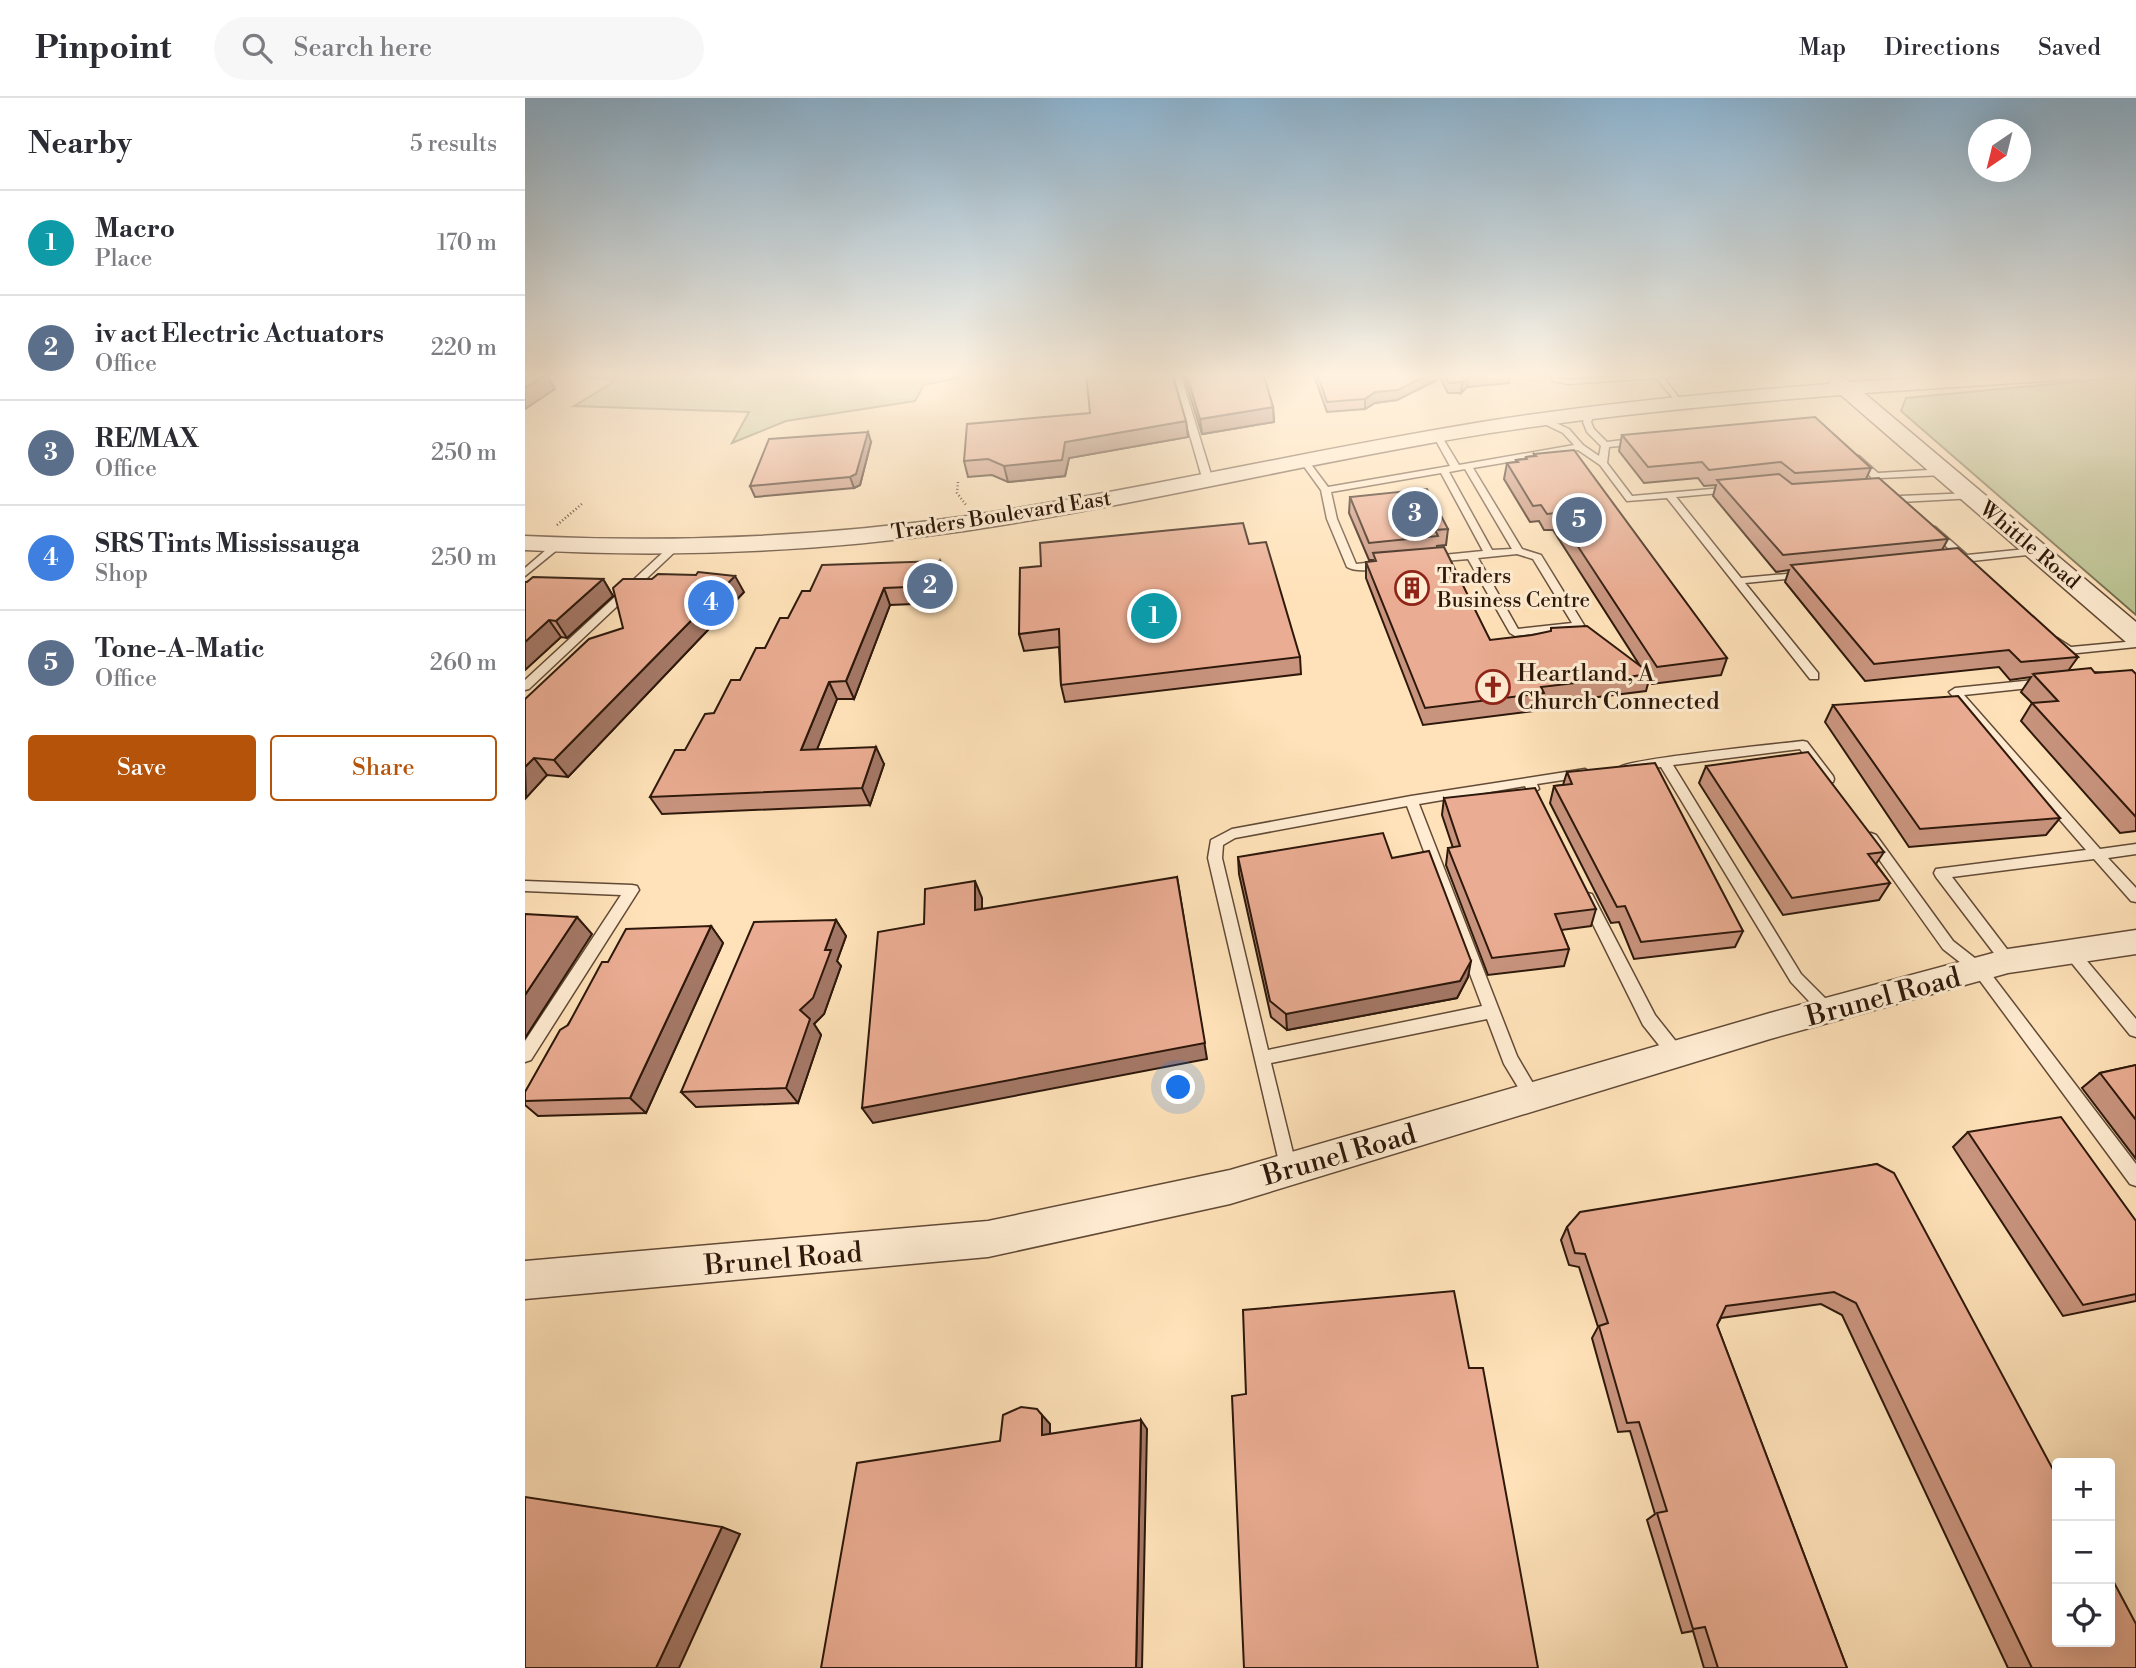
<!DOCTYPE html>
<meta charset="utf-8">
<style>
:root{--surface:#fff;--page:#f7f7f7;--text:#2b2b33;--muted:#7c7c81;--line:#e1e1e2;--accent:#b45309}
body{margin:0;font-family:"Libre Bodoni",serif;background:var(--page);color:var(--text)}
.controls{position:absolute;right:21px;bottom:21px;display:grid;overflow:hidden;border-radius:7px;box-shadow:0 7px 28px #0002}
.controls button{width:63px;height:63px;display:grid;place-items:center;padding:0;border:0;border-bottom:2px solid var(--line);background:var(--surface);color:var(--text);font:35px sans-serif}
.compass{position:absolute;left:1443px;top:21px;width:63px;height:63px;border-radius:50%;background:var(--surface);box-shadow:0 7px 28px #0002;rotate:215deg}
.you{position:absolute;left:654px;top:990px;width:24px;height:24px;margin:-18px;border:5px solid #fff;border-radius:50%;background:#1a73e8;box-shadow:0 0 0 10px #1a73e833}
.badge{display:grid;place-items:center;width:46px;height:46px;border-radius:50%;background:var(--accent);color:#fff;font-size:23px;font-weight:700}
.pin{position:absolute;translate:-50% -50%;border:4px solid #fff;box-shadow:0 2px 7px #0006}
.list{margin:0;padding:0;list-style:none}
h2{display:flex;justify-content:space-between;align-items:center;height:91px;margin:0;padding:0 28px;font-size:30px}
h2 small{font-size:23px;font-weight:400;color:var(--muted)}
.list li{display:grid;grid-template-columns:46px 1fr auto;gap:21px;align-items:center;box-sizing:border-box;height:105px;padding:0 28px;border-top:2px solid var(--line)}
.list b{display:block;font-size:26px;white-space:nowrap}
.list p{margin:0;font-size:23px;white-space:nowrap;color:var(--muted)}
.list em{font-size:23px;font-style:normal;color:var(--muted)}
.actions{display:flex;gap:14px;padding:21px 28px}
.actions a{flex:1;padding:16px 0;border:2px solid var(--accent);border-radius:7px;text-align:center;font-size:24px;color:var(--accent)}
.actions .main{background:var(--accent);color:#fff}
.icon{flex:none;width:38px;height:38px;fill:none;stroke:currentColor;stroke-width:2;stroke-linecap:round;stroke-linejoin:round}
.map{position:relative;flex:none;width:1611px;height:1570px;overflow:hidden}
header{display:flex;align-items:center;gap:42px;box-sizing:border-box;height:98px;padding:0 35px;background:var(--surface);border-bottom:2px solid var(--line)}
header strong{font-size:33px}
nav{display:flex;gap:38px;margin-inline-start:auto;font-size:24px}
.search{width:490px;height:63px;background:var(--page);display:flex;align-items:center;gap:18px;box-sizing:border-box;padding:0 24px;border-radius:38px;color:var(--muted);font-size:26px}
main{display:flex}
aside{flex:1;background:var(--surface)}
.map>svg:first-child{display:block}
.green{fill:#bbc493;stroke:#746e4f;stroke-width:2}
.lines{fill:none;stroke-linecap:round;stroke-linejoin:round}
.service-casing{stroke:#624a36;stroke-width:3}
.minor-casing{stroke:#624a36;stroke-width:3}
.tertiary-casing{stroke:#624a36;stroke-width:3}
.path{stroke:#2d180b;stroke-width:2.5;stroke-dasharray:1 2.5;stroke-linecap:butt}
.service{fill:#ffecd2;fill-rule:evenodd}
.minor{fill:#ffecd2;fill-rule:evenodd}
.tertiary{fill:#ffecd2;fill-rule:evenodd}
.wall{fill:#c9947e;stroke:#2d180b;stroke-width:2}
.shaded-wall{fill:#a47866;stroke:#2d180b;stroke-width:2}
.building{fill:#eaac92;stroke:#2d180b;stroke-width:2}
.labels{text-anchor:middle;stroke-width:6;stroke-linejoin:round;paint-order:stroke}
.far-street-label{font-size:21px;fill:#2d180b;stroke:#ffecd2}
.far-poi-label{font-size:21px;fill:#2d180b;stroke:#ffecd2;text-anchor:start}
.poi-label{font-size:24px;fill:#2d180b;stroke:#ffecd2;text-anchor:start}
.near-street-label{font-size:28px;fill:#2d180b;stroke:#ffecd2}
</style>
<header>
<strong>Pinpoint</strong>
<div class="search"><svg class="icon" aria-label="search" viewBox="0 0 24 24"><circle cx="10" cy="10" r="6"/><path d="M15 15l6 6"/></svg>Search here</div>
<nav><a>Map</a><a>Directions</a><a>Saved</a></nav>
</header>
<main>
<aside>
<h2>Nearby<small>5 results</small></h2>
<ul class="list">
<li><span class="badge" style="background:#0f9aa8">1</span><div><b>Macro</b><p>Place</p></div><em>170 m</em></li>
<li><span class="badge" style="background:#5c6f8a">2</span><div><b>iv act Electric Actuators</b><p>Office</p></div><em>220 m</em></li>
<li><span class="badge" style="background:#5c6f8a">3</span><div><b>RE/MAX</b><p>Office</p></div><em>250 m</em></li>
<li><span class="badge" style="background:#3f7fe0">4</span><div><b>SRS Tints Mississauga</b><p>Shop</p></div><em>250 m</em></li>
<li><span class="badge" style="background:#5c6f8a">5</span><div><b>Tone-A-Matic</b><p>Office</p></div><em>260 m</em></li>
</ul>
<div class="actions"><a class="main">Save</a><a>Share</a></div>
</aside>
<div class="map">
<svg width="1611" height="1570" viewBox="0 0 1611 1570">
<rect width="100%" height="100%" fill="#ffe2b9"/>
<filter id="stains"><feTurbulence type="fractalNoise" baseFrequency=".00286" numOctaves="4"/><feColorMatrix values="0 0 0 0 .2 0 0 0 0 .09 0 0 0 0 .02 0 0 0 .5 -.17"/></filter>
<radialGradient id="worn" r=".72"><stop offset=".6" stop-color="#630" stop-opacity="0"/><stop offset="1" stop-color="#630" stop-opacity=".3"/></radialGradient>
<g class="green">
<path d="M28,275H456L399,287L390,303L261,323L207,345L224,314L49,308L90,283Z"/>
<path d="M1611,278V517L1376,313L1381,300Z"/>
</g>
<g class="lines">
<g class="service-casing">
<g id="service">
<path d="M647,275H655L688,383L686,385L678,383Z"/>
<path d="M1022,275H1030L1034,279L1043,282L1145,275H1180L1176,277L1139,280L1157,304L1153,306L1131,280L1043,286L1028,283Z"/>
<path d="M1064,311L1071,313L1066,324L1069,331L1082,344L1114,340L1118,343L1114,346L1084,349L1082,365L1107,398L1209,389L1211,391L1206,394L1151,399L1216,480L1285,474L1286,476L1281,479L1220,485L1293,575V581H1285L1142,400L1102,403L1075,367L1053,352L948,370L997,451L1016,457L1059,527L1054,530L990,538L985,535L943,461L908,464L903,461L908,458L958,453L916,375L806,394L812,421L831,466L860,463L865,466C855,472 832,475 822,469L802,421L796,392L775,363L782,361L803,389L925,368L909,339L913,336L917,339L934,367L1049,347L1038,335L1013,323V319L1016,318L1044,331L1058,347L1074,358L1076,348L1062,334L1058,324ZM940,371L987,451L967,452L924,374ZM992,456L1008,461L1047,525L993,531L953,460Z"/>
<path d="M1328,358H1334L1353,375L1420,371L1425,374L1420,377L1355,380L1354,389L1360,393L1355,396L1346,392V379L1328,362Z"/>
<path d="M1447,395L1452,398L1450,400L1375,404L1370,401L1375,398Z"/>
<path d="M1404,429H1410L1442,457L1512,450L1517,453L1512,456L1447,463C1442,466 1432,465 1428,461L1432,458L1404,433Z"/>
<path d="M29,445L38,447L0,478V470Z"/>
<path d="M146,447L155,449L4,591L0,592V582Z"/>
<path d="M1532,540L1546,549L1611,543V549L1543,556L1526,543Z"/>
<path d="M1520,581L1524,582V588L1439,597L1575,751L1611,746V756L1583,760L1611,790V804L1606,803L1569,761L1427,779L1488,859L1490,863L1488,867L1483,869L1478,867L1411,779L1409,775L1411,771L1561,752L1424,594L1430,590Z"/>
<path d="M1278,643L1282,644L1308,678L1309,681L1308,684H1298L1275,651L1148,667L1276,876L1307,907L1310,912L1307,917L1302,919L1297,917L1266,884L1136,669L1101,673L1095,669C1104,661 1253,646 1278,643Z"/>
<path d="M1060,671L1066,675L1064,678L1012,686L1014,691L1008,695L1003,694L1000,688L894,706L992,958L1016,999L1014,1004L1008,1006L1002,1004L979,966L962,921L746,965L772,1071L769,1077L763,1079L757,1077L683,760L686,742L707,731L886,698ZM882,708L957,908L743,952L697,760L698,747L710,740Z"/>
<path d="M1346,735L1351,737L1428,843L1460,868L1611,1066V1088L1605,1086L1450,876L1418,851L1341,743L1339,740L1341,737Z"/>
<path d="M0,783L107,787L112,788L114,792L6,962L0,964V943L96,797L0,793Z"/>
<path d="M1062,795L1067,796L1130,917L1157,951L1159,956L1157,961L1151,963L1145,961L1118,927L1055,800L1057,796Z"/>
<path d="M1546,848L1551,850L1611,921V939L1605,937L1541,858L1539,854L1541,850Z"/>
</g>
</g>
<g class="minor-casing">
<path id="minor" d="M1611,832V856L1483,875L1245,941L705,1106L463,1159L0,1201V1163L463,1123L705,1072L1245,915L1483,851Z"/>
</g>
<g class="tertiary-casing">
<path id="tertiary" d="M1468,275H1561L1551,281L1339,295L1611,524V546L1601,544L1316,297C1199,306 1081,317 965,335C789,363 616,407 439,433C293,454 147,460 0,452V438C148,445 295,439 442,418C617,392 788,351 963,323C1076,305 1190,295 1304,286L1306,280L1313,278L1326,284Z"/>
</g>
<g class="path">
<path d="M433,384L432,395L441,407"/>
<path d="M32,427L58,405"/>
</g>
<use href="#service" class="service"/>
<use href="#minor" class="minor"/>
<use href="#tertiary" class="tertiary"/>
</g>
<g class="wall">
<path d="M658,275H738L748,309L749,324L677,336Z"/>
<path d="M788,275H985L984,285L942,289L936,295H923L913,276L912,282L872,302L850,305L840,311L802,314Z"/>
<path d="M565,315L661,323L663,339L544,360L540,378L483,384L467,377L443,379L439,363Z"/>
<path d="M1097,337L1346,370L1341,381L1423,441L1417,452L1553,559L1543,573L1611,576V733L1595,735L1496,623L1507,605L1496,594L1506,579L1485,582L1474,569L1340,583L1260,484L1264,472L1251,474L1188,398L1191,387L1179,388L1173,380L1119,385L1094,353Z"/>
<path d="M346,344L335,387L329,390L230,399L225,388Z"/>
<path d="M1009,356L1202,560L1196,577L1127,586L1124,582L1121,593L1017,606L1016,612L898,627L841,480V464L848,463V462H844L824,415L825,399L923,431L921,447L912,448V450L965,542L1115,568L1028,432H1019L1014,423L1005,424L979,381L982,365H991V362L1000,361L1001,359L1009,358Z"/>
<path d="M724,446L775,559L776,576L540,604L536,587L534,549L499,553L494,536Z"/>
<path d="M415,463L421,480L412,505L365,507L329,601H312L292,651L359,666L345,707L137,716L125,699L189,615L285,493Z"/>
<path d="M78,481L88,498L42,540L36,539L0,572V484Z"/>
<path d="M219,494L43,679L22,677L0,700V601Z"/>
<path d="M1308,607L1535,720L1521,737L1384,749L1300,624Z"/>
<path d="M1181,668L1359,754L1351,766L1365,785L1354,802L1258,817L1174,685Z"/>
<path d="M1042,674L1218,833L1210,849L1109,861L1094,824L1086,825L1025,705L1029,688L1038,687Z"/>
<path d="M919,700L1071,811L1066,828L1036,832L1044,851L1039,868L963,877L921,767L923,750H928L917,717Z"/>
<path d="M713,759L867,760L943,879L932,900L762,932L746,919L714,776Z"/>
<path d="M311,822L321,838L312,863L316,868L299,916L289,926L296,937L273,1005L171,1009L156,994Z"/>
<path d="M186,828L198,845L121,1015L13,1018L0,1007V994L83,864Z"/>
<path d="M1611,967V1061L1557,990L1575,975Z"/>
<path d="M1443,1034L1611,1123V1203L1538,1218L1428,1049Z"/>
<path d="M1352,1066L1611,1570H1483L1317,1217L1296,1206L1196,1220L1192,1227L1322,1570H1179L1168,1533L1157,1535L1122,1422L1130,1416L1105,1333L1093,1334L1067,1240L1073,1229L1054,1169L1044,1167L1036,1142L1042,1129Z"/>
</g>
<g class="shaded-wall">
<path d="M907,275H913L912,282L872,302L850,305L840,311V301L850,294Z"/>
<path d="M22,276L30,291L0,311V290Z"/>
<path d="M943,279L942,289L936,295L937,284Z"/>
<path d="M748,309L749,324L677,336L675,321Z"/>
<path d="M661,323L663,339L544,360L540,378L483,384L479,368L540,344Z"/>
<path d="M343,334L346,344L335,387L329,390L325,379Z"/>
<path d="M415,463L421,480L412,505L407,488Z"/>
<path d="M210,478L219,494L43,679L29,662Z"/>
<path d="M78,481L88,498L42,540L31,523Z"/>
<path d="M359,490L365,507L329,601L321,583Z"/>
<path d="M24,522L36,539L0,572V544Z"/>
<path d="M304,584L312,601L285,669L276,652Z"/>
<path d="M351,649L359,666L345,707L337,690Z"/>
<path d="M9,660L22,677L1,700L0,669Z"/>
<path d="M652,779L682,961L348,1025L337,1010Z"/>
<path d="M450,783L457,800V829L450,812Z"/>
<path d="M52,819L67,836L0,940V897Z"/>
<path d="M311,822L321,838L312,863L316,868L299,916L289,926L296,937L273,1005L261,990L275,912L300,852Z"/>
<path d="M186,828L198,845L121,1015L105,1000Z"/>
<path d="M946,863L943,879L932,900L762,932L761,916Z"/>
<path d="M517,1317L525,1326V1346L517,1337Z"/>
<path d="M616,1322L622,1331L617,1570H611Z"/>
<path d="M197,1429L215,1436L154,1570H131Z"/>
</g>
<g class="building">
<path d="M0,275L22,276L0,290Z"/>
<path d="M561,275H647L661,323L540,344L537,362L479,368L463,361L439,363L442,326L565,315Z"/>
<path d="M661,275H738L748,309L675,321Z"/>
<path d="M792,275H907L873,292L850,294L840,301L802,304Z"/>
<path d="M918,275H985L943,279L937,284L924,285Z"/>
<path d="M1290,319L1346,370L1270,375L1256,364L1184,372L1177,364L1123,369L1097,337Z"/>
<path d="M343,334L331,376L325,379L225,388L244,341Z"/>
<path d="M1049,352L1202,560L1132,569L1031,415L1022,416L1016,407L1008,408L982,365L993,364L991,362L1002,361L1001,359L1011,358L1009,356Z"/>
<path d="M1254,376L1267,386L1354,380L1423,441L1258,457L1192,382Z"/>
<path d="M902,391L923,431L910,432L913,438L844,445L825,399Z"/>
<path d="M718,425L724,446L741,444L775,559L536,587L534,531L494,536L495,470L516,468L515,445Z"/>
<path d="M919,449L965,542L1007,537L1026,533V530L1062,528L1126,576L1016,589L1019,595L900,610L841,464L851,463L848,455Z"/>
<path d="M1433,450L1553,559L1496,564L1484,552L1349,566L1266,467Z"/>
<path d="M415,463L407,488L359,490L321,583L304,584L276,652L351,649L337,690L125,699L150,652H160L180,616L189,615L206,582H215L231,550H240L255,520H263L277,493H285L297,467Z"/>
<path d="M173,474L210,478L29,662L9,660L0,669V601L64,541L98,530L88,490L98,481H127L133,476L171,477Z"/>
<path d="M8,479L78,481L31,523L24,522L0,544V484H2Z"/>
<path d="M1566,570L1570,575L1607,572L1611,576V717L1610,718L1507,605L1533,603L1508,576Z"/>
<path d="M1433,598L1535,720L1395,731L1308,607Z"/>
<path d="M1283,654L1359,754L1343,756L1365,785L1267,800L1181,668Z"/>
<path d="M1130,665L1218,833L1116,844L1100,808L1092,809L1029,688L1047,686L1042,674Z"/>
<path d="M1010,690L1071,811L1030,816L1044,851L967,860L923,750L935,748L919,700Z"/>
<path d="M858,735L867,760L904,753L946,863L935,883L761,916L745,903L713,759Z"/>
<path d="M652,779L680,945L337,1010L353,834L399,826L400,791L450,783V812Z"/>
<path d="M0,816L52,819L0,897Z"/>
<path d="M311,822L300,852H306L288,900L275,912L285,921L261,990L156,994L229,824Z"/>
<path d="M186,828L105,1000L0,1003V994L35,932L43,927L77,864H83L101,831Z"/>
<path d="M1611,967V1022L1575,975Z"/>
<path d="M1536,1019L1611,1123V1196L1558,1207L1443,1034Z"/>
<path d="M1352,1066L1369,1075L1532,1379V1544H1585V1477L1611,1526V1570H1507L1331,1205L1309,1194L1201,1208L1192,1227L1322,1570H1193L1180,1529L1168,1531L1132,1415L1142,1413L1114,1324L1102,1325L1074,1228L1083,1225L1060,1156L1050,1155L1042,1129L1055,1114Z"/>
<path d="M929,1193L944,1270H958L1013,1570H719L707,1298L721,1296L718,1212Z"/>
<path d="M496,1309L512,1311L517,1317V1337L616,1322L611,1570H296L332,1365L475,1343L478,1317Z"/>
<path d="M0,1399L197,1429L131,1570H0Z"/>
</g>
<linearGradient id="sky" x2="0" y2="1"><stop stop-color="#8db7d6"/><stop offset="0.56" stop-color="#fff2e0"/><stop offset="1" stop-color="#fff2e0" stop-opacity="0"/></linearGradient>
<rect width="1611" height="495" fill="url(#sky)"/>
<defs>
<g id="building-ring" transform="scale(1.75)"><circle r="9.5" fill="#ffecd2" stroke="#8f2418" stroke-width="1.5"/><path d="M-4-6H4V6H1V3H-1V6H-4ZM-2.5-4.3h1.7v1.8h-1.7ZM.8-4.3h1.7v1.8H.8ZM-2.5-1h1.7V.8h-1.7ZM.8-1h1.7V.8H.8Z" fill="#8f2418"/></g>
<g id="church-ring" transform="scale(1.75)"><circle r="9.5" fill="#ffecd2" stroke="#8f2418" stroke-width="1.5"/><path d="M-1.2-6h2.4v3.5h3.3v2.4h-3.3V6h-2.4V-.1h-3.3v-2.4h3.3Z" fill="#8f2418"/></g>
</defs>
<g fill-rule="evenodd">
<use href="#building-ring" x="887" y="490"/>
<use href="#church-ring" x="968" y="589"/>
</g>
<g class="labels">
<g class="far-street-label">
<text transform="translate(476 417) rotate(-9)" y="7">Traders Boulevard East</text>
<text transform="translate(1505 447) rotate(40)" y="7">Whittle Road</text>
</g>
<g class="far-poi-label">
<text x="912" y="485">Traders<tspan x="912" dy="24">Business Centre</tspan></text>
</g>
<g class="poi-label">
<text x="992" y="583">Heartland, A<tspan x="992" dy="28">Church Connected</tspan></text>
</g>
<g class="near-street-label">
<text transform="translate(1358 898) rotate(-15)" y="10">Brunel Road</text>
<text transform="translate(814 1056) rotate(-16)" y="10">Brunel Road</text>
<text transform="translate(258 1160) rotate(-5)" y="10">Brunel Road</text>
</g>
</g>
<rect width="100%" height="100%" filter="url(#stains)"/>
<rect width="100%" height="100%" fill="url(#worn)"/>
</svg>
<div class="controls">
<button>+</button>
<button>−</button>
<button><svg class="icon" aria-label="locate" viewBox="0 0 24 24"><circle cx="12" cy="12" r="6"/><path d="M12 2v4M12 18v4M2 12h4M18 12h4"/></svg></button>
</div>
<svg class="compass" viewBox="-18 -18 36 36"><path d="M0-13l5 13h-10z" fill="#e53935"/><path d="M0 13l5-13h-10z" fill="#7c7c81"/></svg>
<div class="you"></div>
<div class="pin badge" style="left:629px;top:518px;background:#0f9aa8">1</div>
<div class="pin badge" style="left:405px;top:488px;background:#5c6f8a">2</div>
<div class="pin badge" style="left:890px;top:416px;background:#5c6f8a">3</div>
<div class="pin badge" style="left:186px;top:505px;background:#3f7fe0">4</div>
<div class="pin badge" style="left:1054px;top:422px;background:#5c6f8a">5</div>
</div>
</main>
